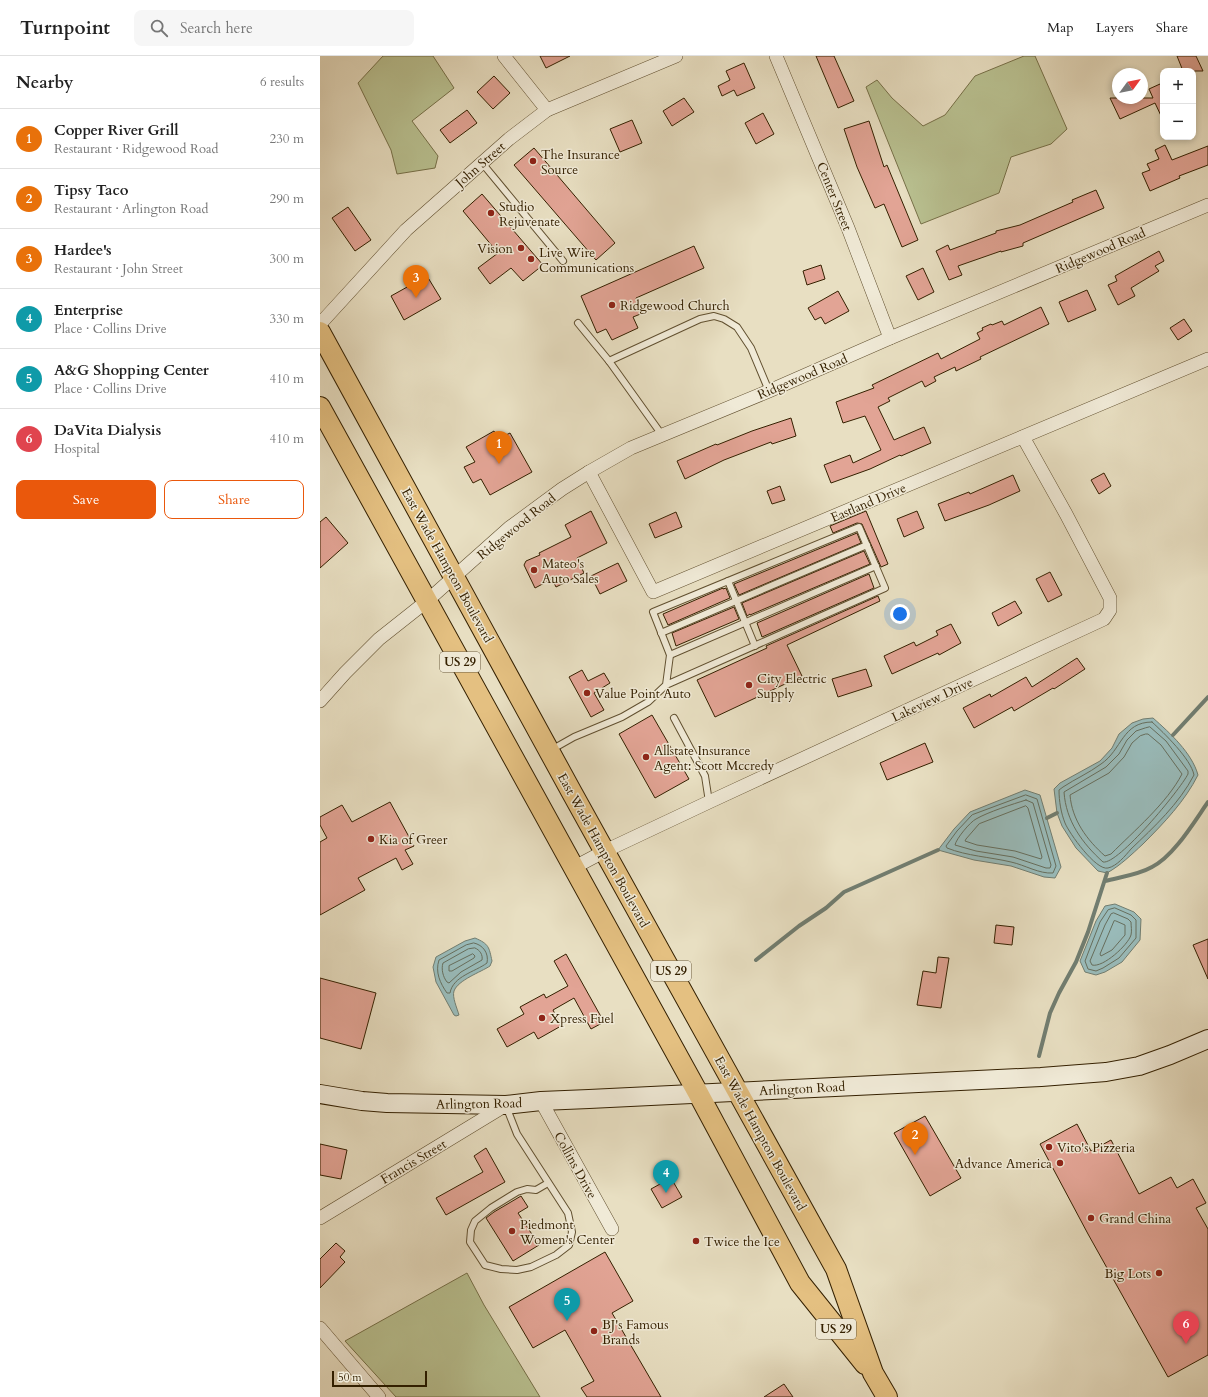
<!DOCTYPE html>
<meta charset="utf-8">
<style>
:root{--surface:#fff;--page:#f6f6f6;--text:#222;--muted:#767676;--line:#e0e0e0;--accent:#ea580c}
body{margin:0;font-family:Cardo,serif;background:var(--page);color:var(--text)}
.controls{position:absolute;right:12px;top:12px;display:grid;overflow:hidden;border-radius:8px;box-shadow:0 2px 6px #0003}
.controls button{width:36px;height:36px;display:grid;place-items:center;padding:0;border:0;border-bottom:1px solid var(--line);background:var(--surface);color:var(--text);font:20px sans-serif}
.compass{position:absolute;left:792px;top:12px;width:36px;height:36px;border-radius:50%;background:var(--surface);box-shadow:0 2px 6px #0003;rotate:57deg}
.scale{position:absolute;left:12px;bottom:10px;width:95px;box-sizing:border-box;padding-left:4px;border:2px solid #342000;border-top:0;font-size:11px;line-height:14px;white-space:nowrap;color:#342000;-webkit-text-stroke:3px #f0ead7;paint-order:stroke}
.you{position:absolute;left:580px;top:558px;width:14px;height:14px;margin:-10px;border:3px solid #fff;border-radius:50%;background:#1a73e8;box-shadow:0 0 0 6px #1a73e833}
.badge{display:grid;place-items:center;width:26px;height:26px;border-radius:50%;background:var(--accent);color:#fff;font-size:13px;font-weight:700}
.pin{position:absolute;translate:-50% -33px;filter:drop-shadow(0 1px 2px #0008)}
.pin::after{content:'';position:absolute;top:21px;width:14px;height:12px;background:inherit;clip-path:polygon(0 0,100% 0,50% 100%)}
.list{margin:0;padding:0;list-style:none}
h2{display:flex;justify-content:space-between;align-items:center;height:52px;margin:0;padding:0 16px;font-size:17px}
h2 small{font-size:13px;font-weight:400;color:var(--muted)}
.list li{display:grid;grid-template-columns:26px 1fr auto;gap:12px;align-items:center;box-sizing:border-box;height:60px;padding:0 16px;border-top:1px solid var(--line)}
.list b{display:block;font-size:15px;white-space:nowrap}
.list p{margin:0;font-size:13px;white-space:nowrap;color:var(--muted)}
.list em{font-size:13px;font-style:normal;color:var(--muted)}
.actions{display:flex;gap:8px;padding:12px 16px}
.actions a{flex:1;padding:9px 0;border:1px solid var(--accent);border-radius:8px;text-align:center;font-size:14px;color:var(--accent)}
.actions .main{background:var(--accent);color:#fff}
.icon{flex:none;width:22px;height:22px;fill:none;stroke:currentColor;stroke-width:2;stroke-linecap:round;stroke-linejoin:round}
.map{position:relative;flex:none;width:888px;height:1341px;overflow:hidden}
header{display:flex;align-items:center;gap:24px;box-sizing:border-box;height:56px;padding:0 20px;background:var(--surface);border-bottom:1px solid var(--line)}
header strong{font-size:19px}
nav{display:flex;gap:22px;margin-inline-start:auto;font-size:14px}
.search{width:280px;height:36px;background:var(--page);display:flex;align-items:center;gap:10px;box-sizing:border-box;padding:0 14px;border-radius:8px;color:var(--muted);font-size:15px}
main{display:flex}
aside{flex:1;background:var(--surface)}
.map>svg:first-child{display:block}
.green{fill:#b9c191;stroke:#767048}
.water{fill:#99bbba;stroke:#717d70}
.lines{fill:none;stroke-linecap:round;stroke-linejoin:round}
.shore{stroke:#666e5d;stroke-width:1}
.stream{stroke:#717d70;stroke-width:4}
.building{fill:#e2a495;stroke:#342000}
.service-casing{stroke:#615030;stroke-width:8}
.minor-casing{stroke:#615030;stroke-width:14}
.secondary-casing{stroke:#342000;stroke-width:20}
.primary-casing{stroke:#342000;stroke-width:22}
.service{stroke:#f0ead7;stroke-width:6}
.minor{stroke:#f0ead7;stroke-width:13}
.secondary{stroke:#f0ead7;stroke-width:18}
.primary{stroke:#e4c081;stroke-width:20}
.poi-dot{fill:#8f2418;stroke:#f0ead7;stroke-width:1.5}
.labels{text-anchor:middle;stroke-width:3;stroke-linejoin:round;paint-order:stroke}
.shield{fill:#f0ead7;stroke:#6c5d40;stroke-width:1}
.shield-label{font-size:12px;font-weight:bold;fill:#342000}
.poi-label{font-size:13px;fill:#342000;stroke:#f0ead7;text-anchor:start}
.street-label{font-size:13px;fill:#342000;stroke:#f0ead7}
</style>
<header>
<strong>Turnpoint</strong>
<div class="search"><svg class="icon" aria-label="search" viewBox="0 0 24 24"><circle cx="10" cy="10" r="6"/><path d="M15 15l6 6"/></svg>Search here</div>
<nav><a>Map</a><a>Layers</a><a>Share</a></nav>
</header>
<main>
<aside>
<h2>Nearby<small>6 results</small></h2>
<ul class="list">
<li><span class="badge" style="background:#e8710a">1</span><div><b>Copper River Grill</b><p>Restaurant · Ridgewood Road</p></div><em>230 m</em></li>
<li><span class="badge" style="background:#e8710a">2</span><div><b>Tipsy Taco</b><p>Restaurant · Arlington Road</p></div><em>290 m</em></li>
<li><span class="badge" style="background:#e8710a">3</span><div><b>Hardee's</b><p>Restaurant · John Street</p></div><em>300 m</em></li>
<li><span class="badge" style="background:#0f9aa8">4</span><div><b>Enterprise</b><p>Place · Collins Drive</p></div><em>330 m</em></li>
<li><span class="badge" style="background:#0f9aa8">5</span><div><b>A&amp;G Shopping Center</b><p>Place · Collins Drive</p></div><em>410 m</em></li>
<li><span class="badge" style="background:#e0444e">6</span><div><b>DaVita Dialysis</b><p>Hospital</p></div><em>410 m</em></li>
</ul>
<div class="actions"><a class="main">Save</a><a>Share</a></div>
</aside>
<div class="map">
<svg width="888" height="1341" viewBox="0 0 888 1341">
<rect width="100%" height="100%" fill="#e8dfc2"/>
<filter id="stains"><feTurbulence type="fractalNoise" baseFrequency=".005" numOctaves="4"/><feColorMatrix values="0 0 0 0 .2 0 0 0 0 .09 0 0 0 0 .02 0 0 0 .5 -.17"/></filter>
<radialGradient id="worn" r=".72"><stop offset=".6" stop-color="#630" stop-opacity="0"/><stop offset="1" stop-color="#630" stop-opacity=".3"/></radialGradient>
<g class="green">
<path d="M63,0H113L134,32L92,65L118,100L115,112L77,118L71,94L38,27Z"/>
<path d="M704,0H715L747,73L731,88L691,101L679,137L601,168L546,31L557,24L572,42L603,70L625,59L655,20Z"/>
<path d="M147,1217L164,1249L220,1341H76L25,1285Z"/>
</g>
<g class="water">
<path d="M833,662C850,677 872,697 878,719C865,745 844,767 823,788C811,799 801,809 787,817L778,815L756,792L742,770L737,757L734,733L740,727L780,705L792,692L799,678L812,667L823,663Z"/>
<path d="M705,734L720,739L741,811L735,822L724,821L691,810L654,804L618,794L634,773L650,756Z"/>
<path d="M795,848L814,856L821,863L820,884L802,906L785,916L776,919L765,916L760,905L776,865L785,850Z"/>
<path d="M155,882C169,888 169,891 172,905L170,910C161,916 138,924 134,935C132,941 137,952 139,959L136,960L134,959L116,926L113,911L116,901L145,885Z"/>
</g>
<g class="lines">
<g class="shore">
<path d="M832,666C844,677 871,703 874,719C859,748 834,771 811,793C805,800 797,810 788,812C776,815 749,777 745,767C741,757 739,745 739,734L743,731C755,723 769,717 781,708C802,694 802,666 832,666Z"/>
<path d="M830,671L846,685L868,715V718C860,734 798,809 783,806C762,787 746,765 744,736L786,711L799,698L807,684L816,675L825,672Z"/>
<path d="M826,678H828L841,689L862,718C847,747 814,775 791,798L785,800C767,784 752,764 750,739L789,717L804,701L812,687L820,680Z"/>
<path d="M706,739L717,743L736,810L733,817C719,818 705,809 691,806C670,801 647,800 627,792L626,790L637,775L652,759Z"/>
<path d="M706,744L713,747L731,809L730,812H726L693,801L656,795L635,789C636,783 650,766 656,763C668,756 693,748 706,744Z"/>
<path d="M706,750L708,752L722,801L721,803L695,795L657,789L645,785L646,783L659,768Z"/>
<path d="M795,852L811,859L816,864V882L799,902L783,912L776,915L768,913L765,905L780,866L788,854Z"/>
<path d="M794,857L808,863L811,866C811,870 812,875 811,879C808,889 783,912 772,909L770,905L785,869L791,858Z"/>
<path d="M796,865L805,869V879L792,894L781,900L780,898L794,865Z"/>
<path d="M154,887C163,889 169,897 167,907C155,916 133,920 130,937H127C120,927 115,916 119,904L146,889Z"/>
<path d="M155,892C160,894 163,899 162,904L141,916L129,927L127,926C123,921 121,913 123,907L148,893Z"/>
<path d="M153,898L155,900L154,902L132,915H129V910Z"/>
</g>
<g class="stream">
<path d="M853,679L888,641"/>
<path d="M727,762L737,757"/>
<path d="M785,825C800,821 818,819 832,811C854,800 874,766 888,746"/>
<path d="M436,904L479,870L506,852L524,836L618,794"/>
<path d="M719,1000L730,957L739,937L756,906L768,876L787,817"/>
</g>
</g>
<g class="building">
<path d="M220,0H250L226,12Z"/>
<path d="M496,0H514L534,45L518,52Z"/>
<path d="M857,0H876L883,15H863Z"/>
<path d="M424,7L435,32L417,40L414,34L402,40L398,30L410,24L406,15Z"/>
<path d="M174,20L190,37L173,53L157,36Z"/>
<path d="M840,28L843,36V64L835,47L800,63L790,42H833L829,33Z"/>
<path d="M364,42L374,56L352,70L343,55Z"/>
<path d="M147,54L157,67L130,87L120,74Z"/>
<path d="M443,57L454,78L436,88L425,67Z"/>
<path d="M312,64L322,87L300,96L290,73Z"/>
<path d="M549,65L564,111L567,109L598,184L582,191L564,148L555,152L537,111L524,73Z"/>
<path d="M845,89L852,104L888,90V109L859,120L860,122L830,135L822,117L830,114L827,108L839,103L835,94Z"/>
<path d="M214,92L295,187L276,204L194,109Z"/>
<path d="M776,134L784,152L703,187V190L681,196V195L638,210L642,219L629,224L616,195L628,189L630,194L676,177V175L700,169L753,146L752,144Z"/>
<path d="M162,138L223,209L203,225L191,212L170,228L158,212L178,197L143,155Z"/>
<path d="M28,151L51,184L35,195L12,162Z"/>
<path d="M374,190L384,212L316,242L323,257L313,261L318,272L292,284L286,273L277,277L261,240Z"/>
<path d="M839,195L844,205L835,210L839,215L811,232L815,240L798,249L788,229L797,225L795,220Z"/>
<path d="M501,209L505,223L487,229L483,215Z"/>
<path d="M603,212L614,236L598,244L586,220Z"/>
<path d="M107,220L121,243L84,264L71,240Z"/>
<path d="M767,234L776,254L748,266L739,246Z"/>
<path d="M518,235L529,255L505,268L501,261L495,264L488,252Z"/>
<path d="M721,251L729,268L660,301L661,303L636,315L635,311L614,321L616,325L605,331L602,325L568,342L570,345L558,351L574,384L604,371L611,387L581,400L580,399L550,413L511,427L504,409L530,399L533,407L561,394L545,360L523,367L516,346L554,332L552,329L618,297L621,303L660,283L657,277L663,274L662,272L671,268L672,269L682,265L684,269Z"/>
<path d="M864,263L872,275L858,284L850,272Z"/>
<path d="M471,362L476,380L452,388L451,386L404,404L365,423L357,405L396,388L397,389L432,375Z"/>
<path d="M174,375L178,383L190,377L212,416L170,439L161,423L153,427L144,411L155,406L146,391Z"/>
<path d="M784,417L791,430L779,438L771,424Z"/>
<path d="M693,419L700,435L669,449L625,465L618,448L649,436L650,438Z"/>
<path d="M460,430L465,444L452,448L447,435Z"/>
<path d="M271,455L287,487L257,502L264,517L236,531L232,523L215,532L204,509L206,505L220,499L219,497L251,481L245,469Z"/>
<path d="M546,455L568,508L561,511L542,468L537,467L513,477L510,470Z"/>
<path d="M597,455L604,472L584,481L577,463Z"/>
<path d="M356,456L362,471L335,482L329,468Z"/>
<path d="M6,461L28,487L0,512V466Z"/>
<path d="M537,477L541,487L419,539L414,528Z"/>
<path d="M544,495L550,508L430,559V558L427,560L422,547Z"/>
<path d="M298,507L307,525L280,538L271,520Z"/>
<path d="M730,516L742,539L728,546L716,523Z"/>
<path d="M549,518L554,532L442,581L437,567Z"/>
<path d="M403,532V533L406,532L410,542L348,569L343,558Z"/>
<path d="M558,540L560,545L467,589L482,620L395,661L377,624L447,592L446,590Z"/>
<path d="M695,545L702,557L678,570L672,557Z"/>
<path d="M414,551L419,563L356,590L352,577Z"/>
<path d="M631,568L641,587L619,599L618,597L572,618L564,600L594,586L596,590L618,579L616,575Z"/>
<path d="M757,602L765,613L734,633L733,632L694,655L692,651L654,672L643,652L670,638L671,641L706,621L712,631Z"/>
<path d="M546,613L552,630L518,641L512,623Z"/>
<path d="M262,614L268,625L284,617L290,627L274,637L284,654L271,661L249,621Z"/>
<path d="M332,659L369,723L335,742L299,678Z"/>
<path d="M605,687L613,706L567,724L560,707Z"/>
<path d="M70,746L94,790L85,794L93,808L82,814L76,802L38,822L45,834L0,859V786L7,782L0,769V761L22,749L32,766Z"/>
<path d="M676,869L694,871L692,889L674,887Z"/>
<path d="M888,883V923L873,889Z"/>
<path d="M246,898L284,966L271,973L254,942L233,954L241,970L218,983L214,976L187,991L177,973L204,958L200,951L224,938L226,942L248,930L234,905Z"/>
<path d="M618,901L629,902L621,952L597,949L603,915L616,917Z"/>
<path d="M0,922L56,937L41,993L0,982Z"/>
<path d="M605,1060L641,1122L610,1140L574,1077Z"/>
<path d="M757,1068L771,1095L791,1084L819,1138L851,1121L857,1132L873,1123L886,1147L876,1152L888,1173V1299L848,1321L768,1178L720,1088Z"/>
<path d="M0,1088L27,1094L21,1123L0,1119Z"/>
<path d="M166,1092L185,1126L126,1159L116,1142L163,1116L154,1100Z"/>
<path d="M351,1122L362,1141L342,1152L331,1133Z"/>
<path d="M201,1140L208,1151L198,1157L219,1189L193,1205L166,1162L174,1156Z"/>
<path d="M16,1187L25,1195L20,1201L25,1206L0,1232V1203Z"/>
<path d="M285,1196L313,1245L292,1257L341,1341H267L261,1332L274,1325L245,1274L213,1292L189,1251Z"/>
<path d="M464,1328L473,1341H444Z"/>
</g>
<g class="lines">
<g class="service-casing">
<g id="service">
<path d="M162,107L243,205"/>
<path d="M258,267L289,305L342,379"/>
<path d="M289,305L380,263L394,260L404,263L417,271L431,292L449,335"/>
<path d="M408,525L435,590"/>
<path d="M341,577L547,489"/>
<path d="M350,599L556,510"/>
<path d="M354,662L385,720L389,746"/>
<path d="M231,694L254,681L302,661L328,646L346,629L565,532L539,471L333,556L350,599L346,629"/>
<path d="M186,1050L197,1078L248,1157L252,1176L249,1189L236,1199L211,1211L197,1214L181,1213L165,1209L150,1186L151,1174L155,1165L171,1152L197,1136L207,1133L216,1134L228,1127"/>
</g>
</g>
<g class="minor-casing">
<g id="minor">
<path d="M184,0L227,54"/>
<path d="M456,0L528,172L570,282"/>
<path d="M0,268L86,174L189,83L227,54L356,0"/>
<path d="M269,416L333,536L888,303"/>
<path d="M0,645L25,617L59,583L107,545L189,472L242,433L269,416L311,392L449,335L570,282L888,149"/>
<path d="M253,812L285,795L389,746L784,563L790,554V542L746,458L703,381"/>
<path d="M221,1045L292,1173"/>
<path d="M0,1162L186,1049"/>
<path d="M0,1272L59,1341"/>
</g>
</g>
<g class="secondary-casing">
<path id="secondary" d="M0,1038L42,1045L67,1047L186,1049L221,1045L269,1043L721,1021L786,1016L819,1010L850,999L888,983"/>
</g>
<g class="primary-casing">
<g id="primary">
<path d="M0,276L251,735L516,1213L553,1317L567,1341"/>
<path d="M0,351L378,1037L480,1227L545,1308"/>
</g>
</g>
<use href="#service" class="service"/>
<use href="#minor" class="minor"/>
<use href="#secondary" class="secondary"/>
<use href="#primary" class="primary"/>
</g>
<g class="poi-dot">
<circle cx="213" cy="105" r="4"/>
<circle cx="171" cy="157" r="4"/>
<circle cx="201" cy="192" r="4"/>
<circle cx="211" cy="203" r="4"/>
<circle cx="292" cy="249" r="4"/>
<circle cx="214" cy="514" r="4"/>
<circle cx="429" cy="629" r="4"/>
<circle cx="267" cy="637" r="4"/>
<circle cx="326" cy="701" r="4"/>
<circle cx="51" cy="783" r="4"/>
<circle cx="222" cy="962" r="4"/>
<circle cx="729" cy="1091" r="4"/>
<circle cx="740" cy="1107" r="4"/>
<circle cx="771" cy="1162" r="4"/>
<circle cx="192" cy="1175" r="4"/>
<circle cx="376" cy="1185" r="4"/>
<circle cx="839" cy="1217" r="4"/>
<circle cx="274" cy="1275" r="4"/>
</g>
<g class="labels">
<g class="shield">
<rect x="120" y="596" width="40" height="20" rx="3"/>
<rect x="331" y="905" width="40" height="20" rx="3"/>
<rect x="496" y="1263" width="40" height="20" rx="3"/>
</g>
<g class="shield-label">
<text x="140" y="610">US 29</text>
<text x="351" y="919">US 29</text>
<text x="516" y="1277">US 29</text>
</g>
<g class="poi-label">
<text x="221" y="103">The Insurance<tspan x="221" dy="15">Source</tspan></text>
<text x="179" y="155">Studio<tspan x="179" dy="15">Rejuvenate</tspan></text>
<text x="193" y="197" text-anchor="end">Vision</text>
<text x="219" y="201">Live Wire<tspan x="219" dy="15">Communications</tspan></text>
<text x="300" y="254">Ridgewood Church</text>
<text x="222" y="512">Mateo's<tspan x="222" dy="15">Auto Sales</tspan></text>
<text x="437" y="627">City Electric<tspan x="437" dy="15">Supply</tspan></text>
<text x="275" y="642">Value Point Auto</text>
<text x="334" y="699">Allstate Insurance<tspan x="334" dy="15">Agent: Scott Mccredy</tspan></text>
<text x="59" y="788">Kia of Greer</text>
<text x="230" y="967">Xpress Fuel</text>
<text x="737" y="1096">Vito's Pizzeria</text>
<text x="732" y="1112" text-anchor="end">Advance America</text>
<text x="779" y="1167">Grand China</text>
<text x="200" y="1173">Piedmont<tspan x="200" dy="15">Women's Center</tspan></text>
<text x="384" y="1190">Twice the Ice</text>
<text x="831" y="1222" text-anchor="end">Big Lots</text>
<text x="282" y="1273">BJ's Famous<tspan x="282" dy="15">Brands</tspan></text>
</g>
<g class="street-label">
<text transform="translate(160 108) rotate(-41)" y="5">John Street</text>
<text transform="translate(515 140) rotate(68)" y="5">Center Street</text>
<text transform="translate(780 194) rotate(-23)" y="5">Ridgewood Road</text>
<text transform="translate(482 320) rotate(-23)" y="5">Ridgewood Road</text>
<text transform="translate(548 446) rotate(-23)" y="5">Eastland Drive</text>
<text transform="translate(196 470) rotate(-39)" y="5">Ridgewood Road</text>
<text transform="translate(128 509) rotate(61)" y="5">East Wade Hampton Boulevard</text>
<text transform="translate(612 643) rotate(-25)" y="5">Lakeview Drive</text>
<text transform="translate(284 794) rotate(61)" y="5">East Wade Hampton Boulevard</text>
<text transform="translate(482 1032) rotate(-3)" y="5">Arlington Road</text>
<text transform="translate(159 1047) rotate(-1)" y="5">Arlington Road</text>
<text transform="translate(441 1077) rotate(61)" y="5">East Wade Hampton Boulevard</text>
<text transform="translate(93 1105) rotate(-31)" y="5">Francis Street</text>
<text transform="translate(256 1109) rotate(61)" y="5">Collins Drive</text>
</g>
</g>
<rect width="100%" height="100%" filter="url(#stains)"/>
<rect width="100%" height="100%" fill="url(#worn)"/>
</svg>
<div class="controls">
<button>+</button>
<button>−</button>
</div>
<svg class="compass" viewBox="-18 -18 36 36"><path d="M0-13l5 13h-10z" fill="#e53935"/><path d="M0 13l5-13h-10z" fill="#767676"/></svg>
<div class="scale">50 m</div>
<div class="you"></div>
<div class="pin badge" style="left:179px;top:408px;background:#e8710a">1</div>
<div class="pin badge" style="left:595px;top:1099px;background:#e8710a">2</div>
<div class="pin badge" style="left:96px;top:242px;background:#e8710a">3</div>
<div class="pin badge" style="left:346px;top:1137px;background:#0f9aa8">4</div>
<div class="pin badge" style="left:247px;top:1265px;background:#0f9aa8">5</div>
<div class="pin badge" style="left:866px;top:1288px;background:#e0444e">6</div>
</div>
</main>
